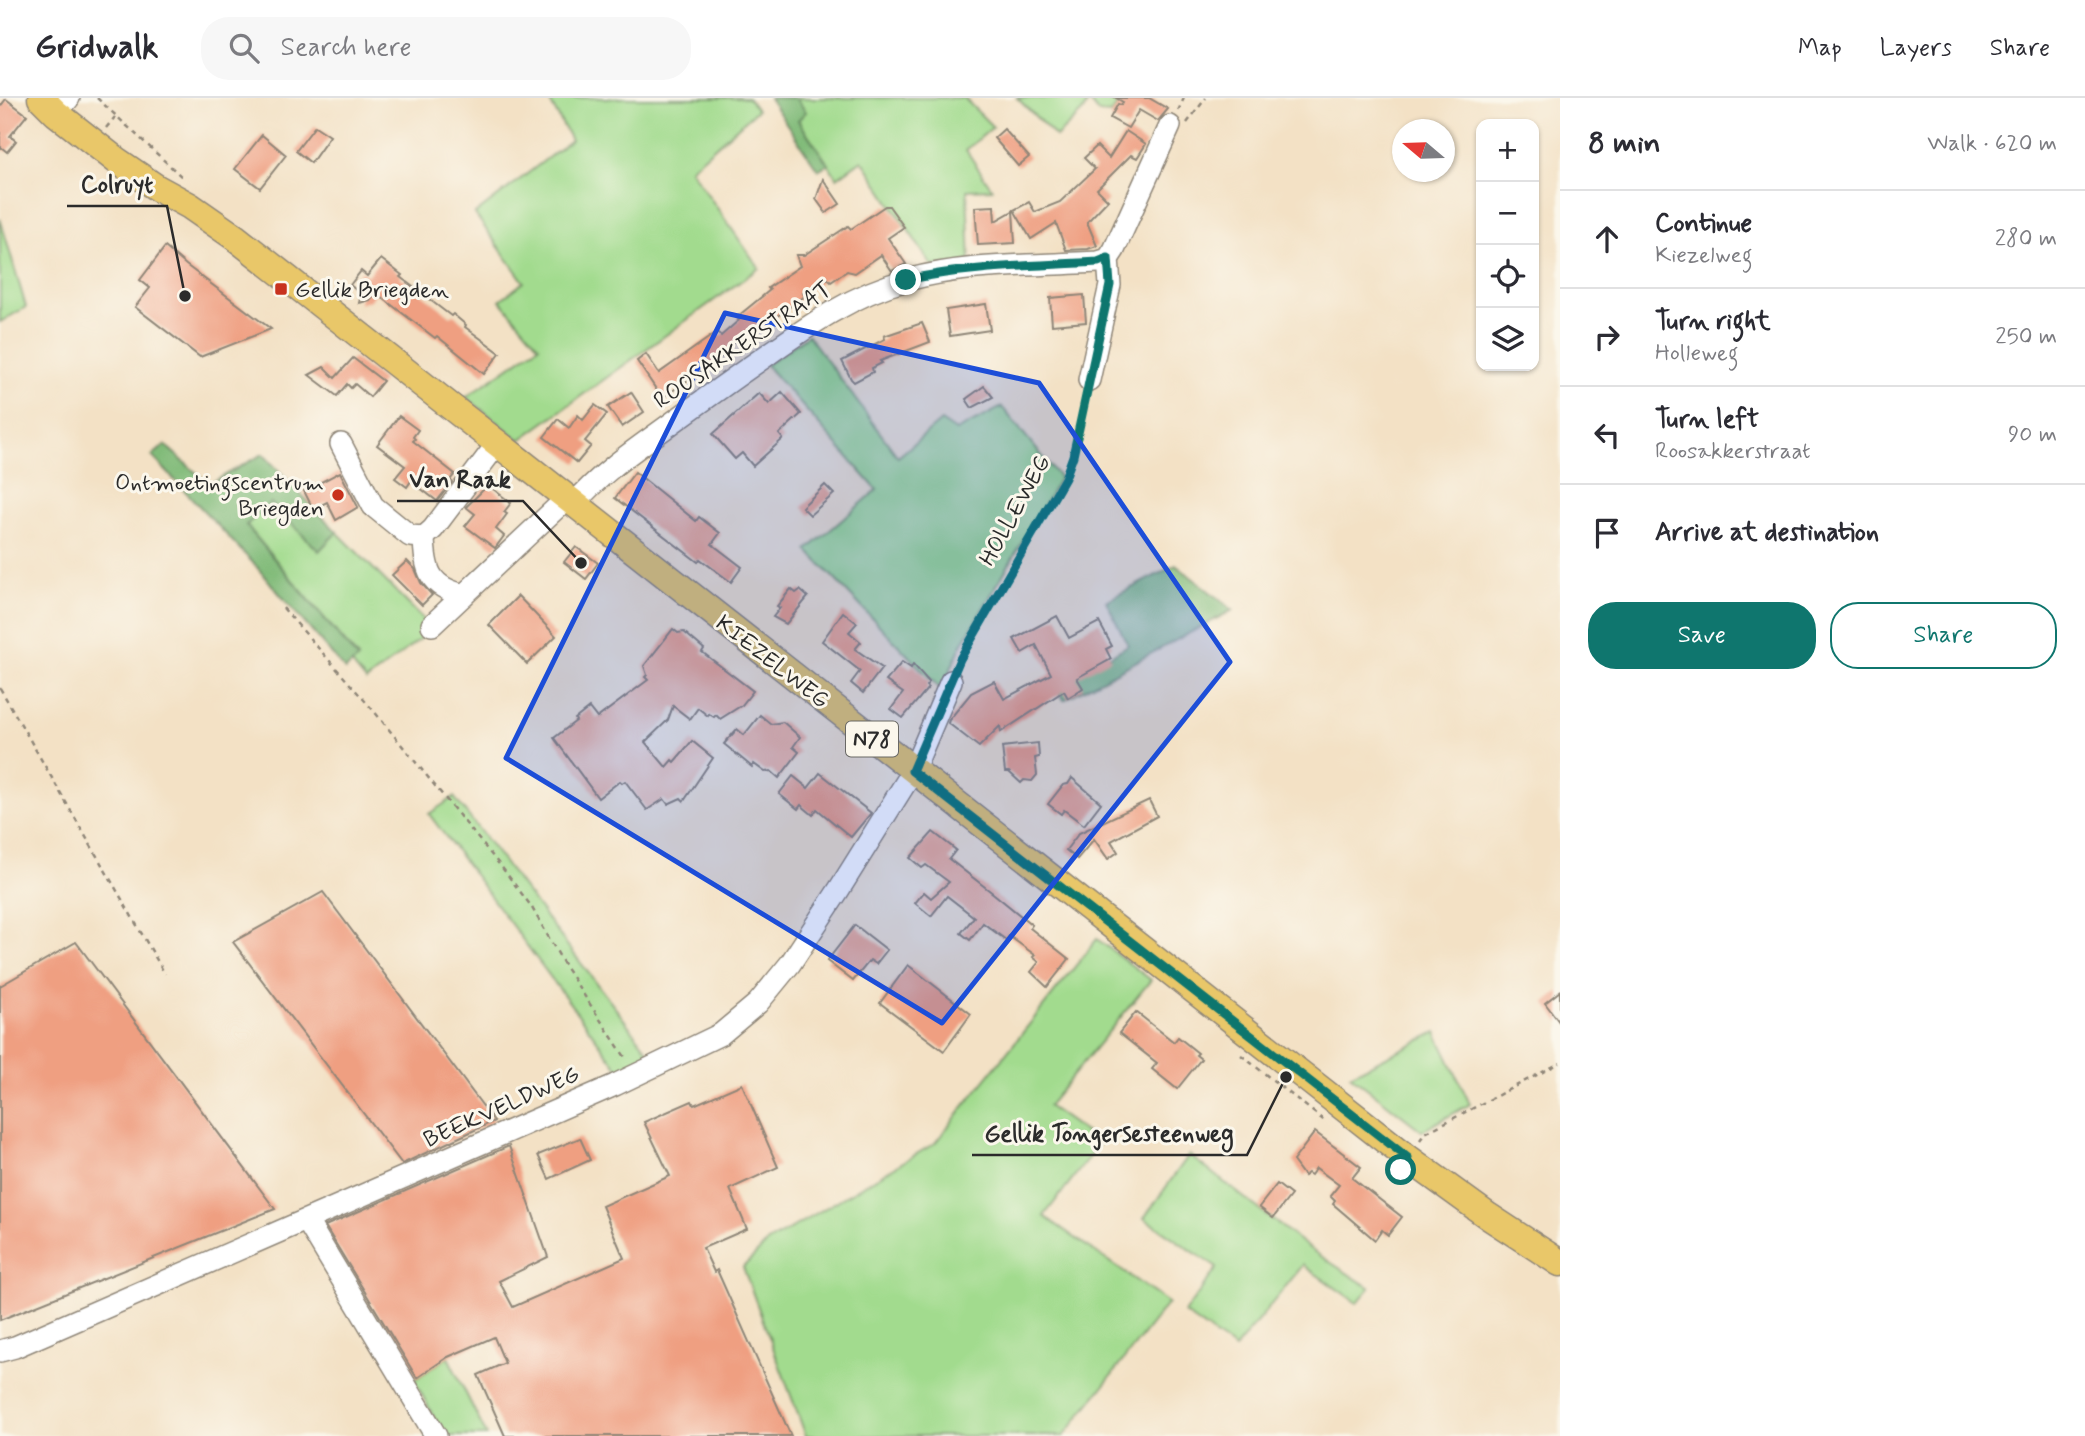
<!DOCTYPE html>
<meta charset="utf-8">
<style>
:root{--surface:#fff;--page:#f7f7f7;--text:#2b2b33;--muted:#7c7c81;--line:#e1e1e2;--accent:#0f766e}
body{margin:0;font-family:Mynerve,sans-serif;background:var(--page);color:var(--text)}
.controls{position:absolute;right:21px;top:21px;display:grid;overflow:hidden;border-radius:14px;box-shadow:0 2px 5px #0004}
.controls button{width:63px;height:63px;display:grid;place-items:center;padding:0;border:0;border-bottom:2px solid var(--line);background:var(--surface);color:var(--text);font:35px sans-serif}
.compass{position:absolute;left:1392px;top:21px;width:63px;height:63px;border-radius:50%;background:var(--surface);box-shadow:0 2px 5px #0004;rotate:289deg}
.stop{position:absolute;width:21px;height:21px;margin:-16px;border:5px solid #0f766e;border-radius:50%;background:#fff}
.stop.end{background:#0f766e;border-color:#fff;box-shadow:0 2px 7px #0008}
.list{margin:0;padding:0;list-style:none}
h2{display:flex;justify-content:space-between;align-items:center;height:91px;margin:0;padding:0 28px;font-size:30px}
h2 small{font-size:23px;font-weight:400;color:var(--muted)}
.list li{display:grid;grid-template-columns:46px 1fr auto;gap:21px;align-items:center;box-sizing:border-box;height:98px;padding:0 28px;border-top:2px solid var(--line)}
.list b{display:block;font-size:26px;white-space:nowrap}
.list p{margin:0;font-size:23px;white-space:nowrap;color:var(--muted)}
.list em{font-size:23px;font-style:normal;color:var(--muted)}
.actions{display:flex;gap:14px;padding:21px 28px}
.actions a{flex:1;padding:16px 0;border:2px solid var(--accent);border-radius:28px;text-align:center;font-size:24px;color:var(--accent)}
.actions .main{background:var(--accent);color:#fff}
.icon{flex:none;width:38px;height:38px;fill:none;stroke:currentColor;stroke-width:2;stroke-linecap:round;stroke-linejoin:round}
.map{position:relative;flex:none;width:1560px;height:1338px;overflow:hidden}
header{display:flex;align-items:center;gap:42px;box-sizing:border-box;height:98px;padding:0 35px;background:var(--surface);border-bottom:2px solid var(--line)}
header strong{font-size:33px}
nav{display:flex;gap:38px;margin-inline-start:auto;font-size:24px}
.search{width:490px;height:63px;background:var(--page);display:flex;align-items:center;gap:18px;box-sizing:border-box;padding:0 24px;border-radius:28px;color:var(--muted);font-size:26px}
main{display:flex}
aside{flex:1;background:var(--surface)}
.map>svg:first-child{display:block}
.green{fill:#a2db8e;stroke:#66835c;stroke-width:2}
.forest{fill:#81bb79;stroke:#567352;stroke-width:2}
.building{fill:#ef9f81}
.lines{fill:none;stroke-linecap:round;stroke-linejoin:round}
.minor-casing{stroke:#8f8678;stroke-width:24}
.major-casing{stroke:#8f8678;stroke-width:29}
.path{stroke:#8f8678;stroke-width:2.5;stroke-dasharray:5 5;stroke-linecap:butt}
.minor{stroke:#fff;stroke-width:21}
.major{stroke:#e9c769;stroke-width:26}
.route{stroke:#0f766e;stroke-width:9}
.marked{fill:#1d4ed8;fill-opacity:0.2;stroke:#1d4ed8;stroke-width:5;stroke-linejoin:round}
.poi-dot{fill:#c8321e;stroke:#fbf7ec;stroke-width:2.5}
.labels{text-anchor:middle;stroke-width:6;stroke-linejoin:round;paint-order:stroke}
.shield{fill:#fbf7ec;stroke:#696865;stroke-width:2}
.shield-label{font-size:21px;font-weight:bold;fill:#2b2b2b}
.poi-label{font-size:23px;fill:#2b2b2b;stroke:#fbf7ec;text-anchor:start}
.street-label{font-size:23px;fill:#2b2b2b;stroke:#fbf7ec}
.leader{fill:none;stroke:#2b2b2b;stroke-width:2.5}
.callout-dot{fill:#2b2b2b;stroke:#fbf7ec;stroke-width:2.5}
.callout-label{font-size:24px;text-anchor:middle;font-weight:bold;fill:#2b2b2b;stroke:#fbf7ec;stroke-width:6;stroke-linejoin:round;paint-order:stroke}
</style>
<header>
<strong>Gridwalk</strong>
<div class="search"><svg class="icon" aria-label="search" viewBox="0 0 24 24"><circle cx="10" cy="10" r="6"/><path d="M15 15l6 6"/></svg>Search here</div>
<nav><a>Map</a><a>Layers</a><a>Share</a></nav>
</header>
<main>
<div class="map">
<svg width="1560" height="1338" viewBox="0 0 1560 1338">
<rect width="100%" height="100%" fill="#fbf7ec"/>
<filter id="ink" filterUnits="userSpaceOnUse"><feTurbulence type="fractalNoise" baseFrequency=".0143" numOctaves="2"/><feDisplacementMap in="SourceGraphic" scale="14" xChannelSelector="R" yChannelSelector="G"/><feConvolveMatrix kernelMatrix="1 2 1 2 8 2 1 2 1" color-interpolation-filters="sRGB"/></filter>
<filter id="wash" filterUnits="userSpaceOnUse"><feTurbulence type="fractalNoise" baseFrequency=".00686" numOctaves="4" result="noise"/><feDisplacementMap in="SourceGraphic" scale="28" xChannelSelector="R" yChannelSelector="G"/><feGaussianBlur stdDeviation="1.57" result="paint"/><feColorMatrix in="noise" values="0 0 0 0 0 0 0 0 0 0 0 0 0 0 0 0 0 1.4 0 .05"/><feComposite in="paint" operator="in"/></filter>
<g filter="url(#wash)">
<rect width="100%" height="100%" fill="#f3e1c5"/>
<g class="green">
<path d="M548,0H748L757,12L690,71L759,170L520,342L466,299L539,248L500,202L524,184L475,116L571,42Z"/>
<path d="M796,0H964L993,29L966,52L992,91L967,92L970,165L932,168L862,62L837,80L798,22Z"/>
<path d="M1017,0H1121L1111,16L1099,15L1089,3L1082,14L1056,39Z"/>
<path d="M0,120L26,209L0,224Z"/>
<path d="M808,237L898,359L941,323L956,333L1002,309L1060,380L962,546L941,592L807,452L877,392L766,267Z"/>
<path d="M271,405L319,452L337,434L433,531L366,583L352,566L358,560L246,427Z"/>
<path d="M454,699L655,962L621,974L429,716Z"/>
<path d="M1097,841L1151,882L1048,1008L1100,1045L1044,1118L1168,1205L1064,1338H806L743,1169L768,1144L935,1045Z"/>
<path d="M1436,934L1470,1006L1422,1033L1350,977Z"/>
<path d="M1189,1057L1313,1153L1370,1190L1357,1205L1303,1167L1235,1251L1184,1215L1217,1170L1144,1120Z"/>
<path d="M448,1259L487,1338H444L414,1282Z"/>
</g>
<g class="forest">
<path d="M769,0H796L806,14L798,22L828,66L818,72Z"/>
<path d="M165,347L209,386L263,356L337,434L319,453L271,405L246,427L358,561L345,572L255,467L152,358Z"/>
<path d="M1176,467L1233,512L1064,602L1058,590L1128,547L1106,503Z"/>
</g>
<g id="blocks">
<g class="building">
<path d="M1116,0H1149L1168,11L1158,23L1139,12L1128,30L1110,20L1118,6L1121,7L1123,4Z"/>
<path d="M6,1L27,17L10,38L16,43L7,54L1,49L0,51V9Z"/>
<path d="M315,28L330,38L311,65L296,53Z"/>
<path d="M1004,31L1029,59L1018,68L994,40Z"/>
<path d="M1126,33L1146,46L1137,60L1131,57L1097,91L1108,102L1087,124L1097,148L1088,151L1066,152L1056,125L1031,141L1014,112L1029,104L1035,114L1060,104L1095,71L1084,60L1097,48L1109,60Z"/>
<path d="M262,37L286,57L260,90L235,71Z"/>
<path d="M823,81L840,106L826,115L816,101Z"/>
<path d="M885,108H889L904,129L888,140L906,166L892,173L881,157L855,175L847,173L831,184L827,180L803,195L805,198L750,238L748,235L728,249L730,253L662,300L637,263L646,256L659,275L717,234L721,238L739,222L737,219L770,192L768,190L800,168L796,157H804L848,128L851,131Z"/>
<path d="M994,108L995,123L1013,113L1015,145L978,147L975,109Z"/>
<path d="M165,149L186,167L271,231L200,259L135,209L150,190L140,182Z"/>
<path d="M381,161L402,177L400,179L451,218L453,216L466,227L465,229L500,255L484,276L437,238L435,240L376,195L370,202L359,205L361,196L350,187L361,173L367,178Z"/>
<path d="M1084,197L1086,224L1052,227L1050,200Z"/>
<path d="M986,206L990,232L950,238L946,212Z"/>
<path d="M922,225L930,244L880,263L882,265L872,270L873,274L854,284L851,281L842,263L885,241L884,238Z"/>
<path d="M353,260L383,283L370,299L355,286L351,290L347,286L337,298L309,277L324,269L335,280Z"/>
<path d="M984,288L993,299L972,310L966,301Z"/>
<path d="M631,294L644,314L622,329L608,309Z"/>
<path d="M782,294L801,316L779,336L783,341L753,368L742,355L735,361L713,336L759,295L769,306Z"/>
<path d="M595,307L607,316L585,343L591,348L577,365L544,339L558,321L569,330L578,317L583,322Z"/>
<path d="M399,318L418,332L413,339L415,341L413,343L455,376L450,382L452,384L437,403L411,383L407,389L395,380L405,368L377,347Z"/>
<path d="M340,374L358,409L336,422L327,404L313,411L304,393Z"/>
<path d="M635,374L696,423L699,419L720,435L712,446L742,469L731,484L700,461L698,464L615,400Z"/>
<path d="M488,387L511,405L504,414L507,416L496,431L504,438L495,450L465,428L475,416L466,409Z"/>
<path d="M825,387L834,396L810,417L802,409Z"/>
<path d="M576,449L598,465L586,481L564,464Z"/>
<path d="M407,463L415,471L421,485L432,497L422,507L392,477Z"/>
<path d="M791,491L796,495L800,492L808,499L786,526L773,519L780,510L777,508Z"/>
<path d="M518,498L556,538L527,566L489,527Z"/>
<path d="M843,514L857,525L849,534L861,544L855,551L882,570L863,595L851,585L860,573L822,543Z"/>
<path d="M1057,518L1069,540L1099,524L1112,548L1106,551L1111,561L1077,580L1083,590L1068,600L1064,593L1001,634L1000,628L979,649L948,625L949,622L971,595L994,583L1004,601L1051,576L1036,547L1022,555L1014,541Z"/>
<path d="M673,531L678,535L684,534L704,551L702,554L753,593L742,607L720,621L716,617L714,619L709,616L708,618L698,610L690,621L673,608L668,622L645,644L666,669L672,662L674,664L692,643L713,660L684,703L681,700L668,706L664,701L647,712L625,683L622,685L620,683L598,700L554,640L576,623L575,621L589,610L597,620L648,582L645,579L647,577L644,568Z"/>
<path d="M902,564L911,570L913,566L929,584L926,588L928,590L903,620L891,611L903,595L886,583Z"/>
<path d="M760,617L771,626L783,624L800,639L793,649L799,654L779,680L771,673L765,674L754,666L752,669L724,646L737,631L744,637Z"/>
<path d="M1038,645L1039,659L1035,660L1037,677L1032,683L1024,682L1021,685L1009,674H1005L1002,649Z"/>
<path d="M820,675L871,715L851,739L817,711L813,717L801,707L798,711L779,696L793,678L808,690Z"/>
<path d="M1072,680L1101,705L1084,727L1064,712L1061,716L1048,706L1063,687L1068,686Z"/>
<path d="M1149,702L1157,718L1111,743L1118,754L1108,761L1094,741L1077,761L1066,752L1079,735Z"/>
<path d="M933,734L956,752L949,761L994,796L1032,827L1030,830L1069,861L1047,889L1031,874L1039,864L1033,859L1035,857L1009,838L1006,842L983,825L970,842L961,835L974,819L947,798L931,818L915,805L924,794L931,800L949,784L926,767L922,770L910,760Z"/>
<path d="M323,794L494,1023L402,1066L233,844Z"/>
<path d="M855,827L887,852L876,866L870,862L853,883L827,863Z"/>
<path d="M76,844L275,1111L0,1222V888Z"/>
<path d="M908,867L971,916L944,953L880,905Z"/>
<path d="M1560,893V925L1545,905Z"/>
<path d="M1136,914L1174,944L1178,939L1198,955L1196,957L1201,961L1177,991L1152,971L1157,965L1119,935Z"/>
<path d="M742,986L778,1069L730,1091L747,1131L703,1150L714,1174L717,1172L791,1338H505L478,1277L505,1265L494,1239L448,1259L417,1280L325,1128L509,1048L548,1159L499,1183L513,1209L624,1160L602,1108L670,1078L644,1024L692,1003L694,1007Z"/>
<path d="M1315,1034L1361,1069L1352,1080L1402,1119L1388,1137L1382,1132L1375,1142L1333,1106L1335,1103L1330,1098L1339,1087L1316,1070L1311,1077L1308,1075L1304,1078L1293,1063Z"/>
<path d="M580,1040L590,1062L549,1081L538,1057Z"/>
<path d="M1277,1086L1291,1097L1273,1120L1259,1109Z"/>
</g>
</g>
</g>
<g filter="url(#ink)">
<use href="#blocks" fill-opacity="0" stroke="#8f8678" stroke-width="2"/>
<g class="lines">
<g class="minor-casing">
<g id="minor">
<path d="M56,15L69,0"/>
<path d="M1089,282L1110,187L1108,161"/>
<path d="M341,346L373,408L410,438L424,439L433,431L497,346"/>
<path d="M574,406C603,372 641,348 676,322C705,301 734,280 763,260C808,228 853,196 907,182C968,165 1035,168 1098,164L1108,161L1114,152L1170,28"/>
<path d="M424,439C425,472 429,489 464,497"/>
<path d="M432,527L567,400"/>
<path d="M307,1123L436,1338"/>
<path d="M0,1253L15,1249L615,987L721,936L758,905L790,866L838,793L913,673L951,583"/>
</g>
</g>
<g class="major-casing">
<path id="major" d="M41,0L56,15L116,62L157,90L190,108L236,140L1408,1060L1488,1118L1560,1165"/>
</g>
<g class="path">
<path d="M97,0L183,80"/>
<path d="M1178,13L1184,0"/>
<path d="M1187,25L1206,0"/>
<path d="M106,30L115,19"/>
<path d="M283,510L373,612L503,771L531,808L566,870L627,962"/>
<path d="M958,566L1065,380L1073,358L1086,299"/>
<path d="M0,590L165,876"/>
<path d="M1241,957L1326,1024"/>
<path d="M1420,1042L1425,1035L1560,965"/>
</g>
<use href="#minor" class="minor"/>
<use href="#major" class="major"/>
</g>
</g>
<g class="lines" filter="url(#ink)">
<path class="route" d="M906,182C969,168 1034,168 1098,164L1108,160L1110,187L1073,358L1065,380L960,561L912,673L1408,1060L1401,1072"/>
</g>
<path class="marked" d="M725,215L1039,285L1230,564L942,925L506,660Z"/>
<g class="poi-dot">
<rect x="274" y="184" width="14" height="14" rx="3.5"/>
<circle cx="338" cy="397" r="7"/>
</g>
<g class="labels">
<rect class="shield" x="846" y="623.5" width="52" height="35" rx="5"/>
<g class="shield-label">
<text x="872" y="648">N78</text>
</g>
<g class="poi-label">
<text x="295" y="199">Gellik Briegden</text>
<text x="324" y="392" text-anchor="end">Ontmoetingscentrum<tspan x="324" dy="26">Briegden</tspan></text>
</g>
<g class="street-label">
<text transform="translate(742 246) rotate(-34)" y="8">ROOSAKKERSTRAAT</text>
<text transform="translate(1014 412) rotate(-61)" y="8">HOLLEWEG</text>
<text transform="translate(773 563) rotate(38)" y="8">KIEZELWEG</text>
<text transform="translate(501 1008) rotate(-24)" y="8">BEEKVELDWEG</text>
</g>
</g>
<path class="leader" d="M185 198L167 108H67M581 465L523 403H397M1286 979L1247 1057H972"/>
<g class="callout-dot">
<circle cx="185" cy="198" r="7"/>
<circle cx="581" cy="465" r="7"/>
<circle cx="1286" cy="979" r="7"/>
</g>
<g class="callout-label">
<text x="117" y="94">Colruyt</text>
<text x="460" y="389">Van Raak</text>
<text x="1109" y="1043">Gellik Tongersesteenweg</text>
</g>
</svg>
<div class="controls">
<button>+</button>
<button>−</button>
<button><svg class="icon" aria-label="locate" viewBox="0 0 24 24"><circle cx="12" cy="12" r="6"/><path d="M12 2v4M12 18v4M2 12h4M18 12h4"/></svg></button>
<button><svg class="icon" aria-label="layers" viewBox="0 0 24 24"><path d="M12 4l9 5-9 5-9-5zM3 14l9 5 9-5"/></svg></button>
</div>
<svg class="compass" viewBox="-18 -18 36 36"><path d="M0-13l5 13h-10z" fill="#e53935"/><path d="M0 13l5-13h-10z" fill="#7c7c81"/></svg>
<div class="stop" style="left:1401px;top:1072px"></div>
<div class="stop end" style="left:906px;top:182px"></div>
</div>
<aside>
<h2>8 min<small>Walk · 620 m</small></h2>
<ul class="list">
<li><svg class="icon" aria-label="ahead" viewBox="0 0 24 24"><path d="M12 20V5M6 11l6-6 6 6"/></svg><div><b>Continue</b><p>Kiezelweg</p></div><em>280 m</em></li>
<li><svg class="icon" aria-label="right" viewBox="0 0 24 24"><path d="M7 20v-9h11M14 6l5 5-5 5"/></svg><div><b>Turn right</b><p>Holleweg</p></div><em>250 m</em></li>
<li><svg class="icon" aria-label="left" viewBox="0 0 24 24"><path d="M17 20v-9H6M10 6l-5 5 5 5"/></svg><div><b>Turn left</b><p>Roosakkerstraat</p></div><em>90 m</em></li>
<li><svg class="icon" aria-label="arrive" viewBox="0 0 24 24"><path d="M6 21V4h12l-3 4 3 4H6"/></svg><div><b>Arrive at destination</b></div></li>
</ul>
<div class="actions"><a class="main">Save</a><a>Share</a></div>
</aside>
</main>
